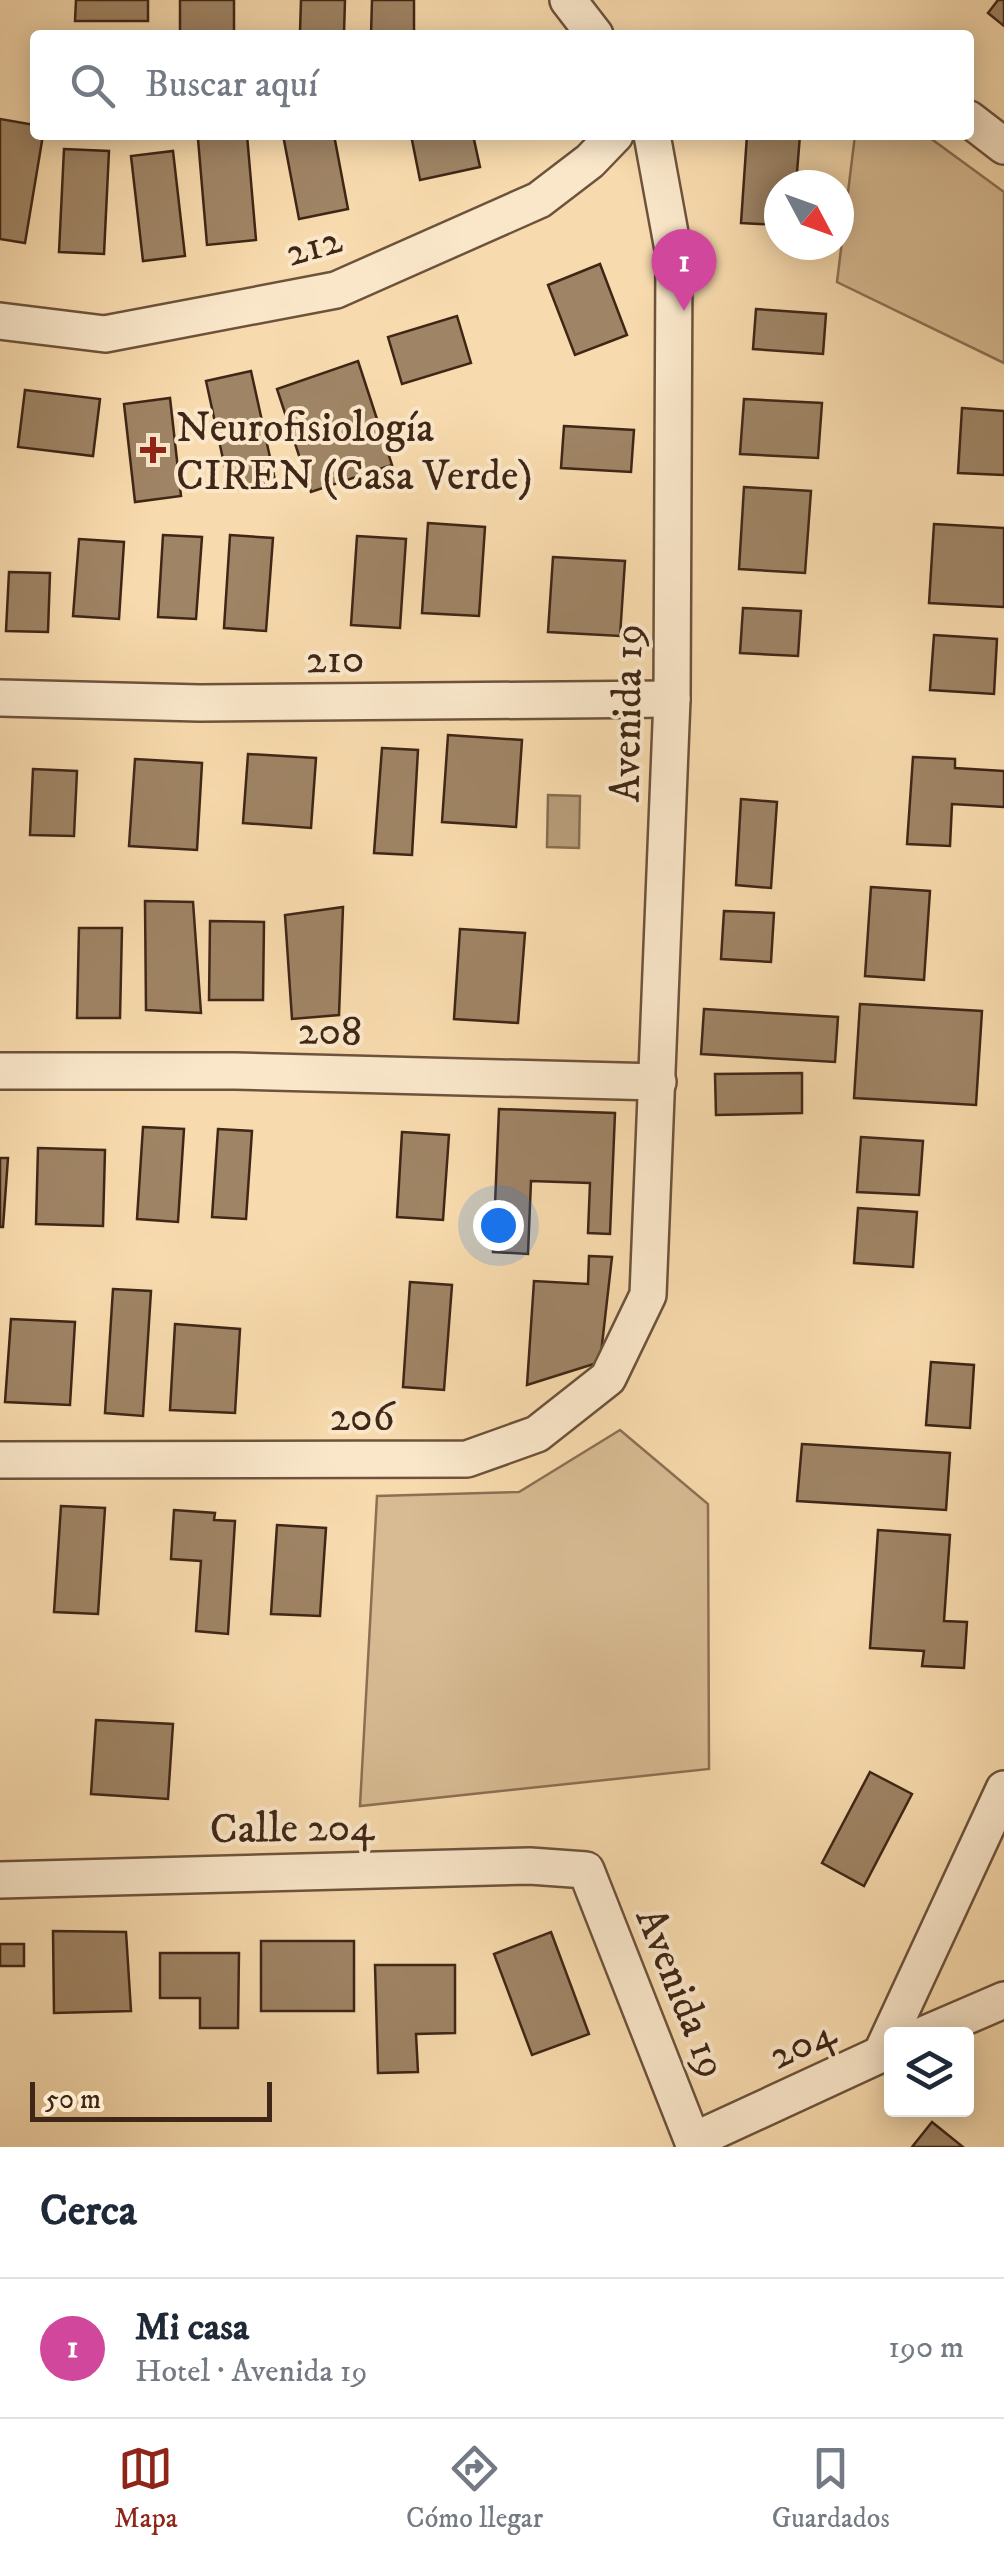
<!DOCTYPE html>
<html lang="es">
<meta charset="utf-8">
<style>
:root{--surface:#fff;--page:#f2f2f3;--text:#1f2937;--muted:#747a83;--line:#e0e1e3;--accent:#8f2418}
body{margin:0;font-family:"IM FELL DW Pica",serif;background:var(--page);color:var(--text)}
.controls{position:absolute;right:30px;bottom:30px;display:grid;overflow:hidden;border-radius:10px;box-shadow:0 5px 25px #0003}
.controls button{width:90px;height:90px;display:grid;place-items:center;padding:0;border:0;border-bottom:2px solid var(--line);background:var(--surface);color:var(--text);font:50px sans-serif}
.compass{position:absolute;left:764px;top:170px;width:90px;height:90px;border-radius:50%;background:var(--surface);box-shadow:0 5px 25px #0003;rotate:131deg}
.scale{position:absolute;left:30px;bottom:25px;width:242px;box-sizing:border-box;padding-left:10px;border:5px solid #3f2616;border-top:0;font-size:28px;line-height:35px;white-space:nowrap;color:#3f2616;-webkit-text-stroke:8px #fae7ca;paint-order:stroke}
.you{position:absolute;left:498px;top:1225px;width:35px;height:35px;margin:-25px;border:8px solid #fff;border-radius:50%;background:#1a73e8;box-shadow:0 0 0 15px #1a73e833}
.badge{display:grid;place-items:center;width:65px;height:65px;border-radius:50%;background:var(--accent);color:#fff;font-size:32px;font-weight:700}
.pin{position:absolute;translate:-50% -82px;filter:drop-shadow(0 2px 5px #0008)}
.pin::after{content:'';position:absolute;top:52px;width:35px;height:30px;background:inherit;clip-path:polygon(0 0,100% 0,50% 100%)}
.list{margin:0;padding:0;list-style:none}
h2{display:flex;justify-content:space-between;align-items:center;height:130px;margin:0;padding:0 40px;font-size:42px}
h2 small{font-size:32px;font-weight:400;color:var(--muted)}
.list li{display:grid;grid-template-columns:65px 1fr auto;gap:30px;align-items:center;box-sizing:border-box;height:140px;padding:0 40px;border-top:2px solid var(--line)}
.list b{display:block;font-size:38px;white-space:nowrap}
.list p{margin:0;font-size:32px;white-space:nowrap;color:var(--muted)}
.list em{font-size:32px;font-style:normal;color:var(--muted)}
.icon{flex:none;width:55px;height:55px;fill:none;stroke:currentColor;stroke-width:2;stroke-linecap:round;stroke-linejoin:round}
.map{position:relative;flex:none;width:1004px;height:2147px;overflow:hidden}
.search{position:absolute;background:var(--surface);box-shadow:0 5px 25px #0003;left:30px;right:30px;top:30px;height:110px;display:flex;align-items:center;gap:25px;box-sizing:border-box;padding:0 35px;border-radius:10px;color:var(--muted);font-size:38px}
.sheet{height:270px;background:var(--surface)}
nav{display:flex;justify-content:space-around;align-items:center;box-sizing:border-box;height:140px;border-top:2px solid var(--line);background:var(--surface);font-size:28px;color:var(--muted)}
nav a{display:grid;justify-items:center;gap:5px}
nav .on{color:var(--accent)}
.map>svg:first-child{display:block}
.green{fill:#d8bb93;stroke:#8c7054;stroke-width:2.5}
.water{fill:#b89d7a;stroke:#886d52;stroke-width:2.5}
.building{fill:#9f8465;stroke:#3f2616;stroke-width:2.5}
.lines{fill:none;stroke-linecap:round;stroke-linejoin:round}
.minor-casing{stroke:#6d533c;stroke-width:40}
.minor{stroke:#fae7ca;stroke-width:35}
.poi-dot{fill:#8f2418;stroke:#fae7ca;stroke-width:4}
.labels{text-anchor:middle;stroke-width:8;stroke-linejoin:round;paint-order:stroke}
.street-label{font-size:42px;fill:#3f2616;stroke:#fae7ca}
.poi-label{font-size:42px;fill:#3f2616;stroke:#fae7ca;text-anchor:start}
</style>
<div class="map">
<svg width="1004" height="2147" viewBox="0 0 1004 2147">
<rect width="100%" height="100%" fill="#f7daad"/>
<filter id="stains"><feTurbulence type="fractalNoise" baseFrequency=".002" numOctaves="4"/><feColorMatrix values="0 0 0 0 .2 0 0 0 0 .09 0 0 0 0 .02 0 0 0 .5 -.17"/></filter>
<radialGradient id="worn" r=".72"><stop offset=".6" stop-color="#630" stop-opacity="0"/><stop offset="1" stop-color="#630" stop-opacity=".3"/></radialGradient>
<g class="green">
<path d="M855,135H926L1004,192V363L837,282Z"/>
<path d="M620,1430L708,1504L709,1769L360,1806L377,1496L519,1492Z"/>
</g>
<path class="water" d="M548,795L580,796L579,848L547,847Z"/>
<g class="building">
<path d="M76,0H148V21H75Z"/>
<rect x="180" y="0" width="54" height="35"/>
<path d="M301,0H345L344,33L300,32Z"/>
<path d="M372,0H414V35H371Z"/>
<path d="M998,0H1004V26L988,13Z"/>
<path d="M0,119L35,125V135H43L25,243L0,239Z"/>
<path d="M247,135L256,240L207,245L198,139Z"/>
<path d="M283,135H334L348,209L299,219Z"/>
<path d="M411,135H473L480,167L420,180Z"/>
<path d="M747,135H800L796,185H779V225L741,223Z"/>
<path d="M64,149L109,151L104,254L59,252Z"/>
<path d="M173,151L185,256L143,261L131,156Z"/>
<path d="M600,264L627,335L575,355L548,285Z"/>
<path d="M756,309L826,314L823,354L753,349Z"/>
<path d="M457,316L471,363L402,384L388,337Z"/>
<path d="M358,361L392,465L311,492L277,389Z"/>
<path d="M251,371L275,480L230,491L206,381Z"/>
<path d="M25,390L100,399L93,456L18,447Z"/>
<path d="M170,398L181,496L135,502L124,404Z"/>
<path d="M744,399L822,403L818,458L740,454Z"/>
<path d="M962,408L1004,411V475L958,473Z"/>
<path d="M564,426L634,430L631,472L561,468Z"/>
<path d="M744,487L811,491L805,573L739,569Z"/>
<path d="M428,523L485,527L479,616L422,613Z"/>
<path d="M934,524L1004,528V607L929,603Z"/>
<path d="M163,535L202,537L196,619L158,617Z"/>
<path d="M230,535L273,538L266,631L224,628Z"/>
<path d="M357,536L406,539L400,628L351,625Z"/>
<path d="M79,539L124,542L119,619L73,616Z"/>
<path d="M553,557L625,561L620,636L548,632Z"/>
<path d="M9,572L50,573L48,632L6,631Z"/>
<path d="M743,608L801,611L798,656L740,653Z"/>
<path d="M934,635L997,639L994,694L930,690Z"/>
<path d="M448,735L522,740L516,827L442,822Z"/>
<path d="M382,748L418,750L412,855L374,853Z"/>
<path d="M248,754L316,758L311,828L243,823Z"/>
<path d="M913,757L955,759V768L1004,771V807L952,804L950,846L907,844Z"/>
<path d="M135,759L202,763L197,850L129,846Z"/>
<path d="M33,769L77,771L74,836L30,835Z"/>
<path d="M741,799L777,802L771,888L736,885Z"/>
<path d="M871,887L930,891L924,980L865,976Z"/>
<path d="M145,901L193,902L201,1013L146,1010Z"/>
<path d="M343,907L339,1015L292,1019L285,915Z"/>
<path d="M724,911L774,913L771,962L721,959Z"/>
<path d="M210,921L264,922L263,1000H209Z"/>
<path d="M79,928H122L120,1018H77Z"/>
<path d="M460,929L525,933L518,1023L454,1019Z"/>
<path d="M860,1004L982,1011L976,1105L854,1098Z"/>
<path d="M704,1009L838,1017L835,1062L701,1054Z"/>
<path d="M802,1073V1113L716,1115L715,1074Z"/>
<path d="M499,1109L615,1113L610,1234L588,1233L590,1183L531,1181L528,1254L493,1252Z"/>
<path d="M143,1127L184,1129L178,1222L137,1219Z"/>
<path d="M218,1129L252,1131L246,1219L212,1217Z"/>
<path d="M402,1132L449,1135L443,1220L397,1217Z"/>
<path d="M861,1137L923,1141L919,1195L857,1192Z"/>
<path d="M38,1148L105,1150L103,1226L36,1224Z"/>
<path d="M0,1158H8L3,1227H0Z"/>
<path d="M858,1208L917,1212L913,1267L854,1263Z"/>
<path d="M589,1256L612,1257L600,1362L527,1385L534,1281L588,1284Z"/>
<path d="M410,1282L452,1285L444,1390L403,1387Z"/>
<path d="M113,1289L151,1291L143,1416L105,1413Z"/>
<path d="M11,1319L75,1322L70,1405L5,1402Z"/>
<path d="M175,1324L240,1329L235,1413L170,1410Z"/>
<path d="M931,1362L974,1365L970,1428L926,1425Z"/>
<path d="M802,1444L950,1453L946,1510L797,1501Z"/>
<path d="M61,1506L105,1508L98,1614L54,1612Z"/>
<path d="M174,1510L215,1513L214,1520L235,1521L228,1634L196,1631L201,1561L171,1559Z"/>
<path d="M277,1525L326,1528L320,1616L271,1614Z"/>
<path d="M878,1530L950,1535L944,1621L967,1622L964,1668L922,1666L924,1651L870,1648Z"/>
<path d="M96,1720L173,1724L168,1799L91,1794Z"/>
<path d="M870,1772L912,1794L864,1886L822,1863Z"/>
<path d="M53,1931L126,1932L131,2011L54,2013Z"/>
<path d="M551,1932L589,2034L532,2055L494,1954Z"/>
<rect x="261" y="1941" width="93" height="70"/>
<rect x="0" y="1944" width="24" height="22"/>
<path d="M160,1953H239L238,2028H200V1998H160Z"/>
<path d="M375,1965H455V2033L416,2034L418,2072L378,2073Z"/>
<path d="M932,2122L963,2147H912Z"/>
</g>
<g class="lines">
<g class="minor-casing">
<g id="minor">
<path d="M568,0L595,35"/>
<path d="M969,119L1004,146"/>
<path d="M0,321L105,334L336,290L539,200L590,161L615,135"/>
<path d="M0,698L200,703L672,699"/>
<path d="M0,1071H235L658,1082"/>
<path d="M0,1460L467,1459L537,1434L608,1378L648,1295L672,699L674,255L652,135"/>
<path d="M0,1880L530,1866L586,1870L695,2147"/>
<path d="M925,2034L1004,2000"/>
<path d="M881,2054L1004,1789"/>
<path d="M693,2141L892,2049"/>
</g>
</g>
<use href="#minor" class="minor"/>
</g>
<path class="poi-dot" d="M148 435h10v10h10v10h-10v10h-10v-10h-10v-10h10z"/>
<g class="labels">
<g class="street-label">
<text transform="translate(313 244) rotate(-16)" y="15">212</text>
<text transform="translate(335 657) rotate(-1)" y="15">210</text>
<text transform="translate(625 713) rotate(-89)" y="15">Avenida 19</text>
<text transform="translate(330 1029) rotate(1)" y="15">208</text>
<text x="362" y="1430">206</text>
<text transform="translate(292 1826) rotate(-1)" y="15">Calle 204</text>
<text transform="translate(683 1992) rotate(68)" y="15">Avenida 19</text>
<text transform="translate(801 2042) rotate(-25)" y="15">204</text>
</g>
<g class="poi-label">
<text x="176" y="441">Neurofisiología<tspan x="176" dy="48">CIREN (Casa Verde)</tspan></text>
</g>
</g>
<rect width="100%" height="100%" filter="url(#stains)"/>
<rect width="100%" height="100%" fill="url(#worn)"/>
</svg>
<div class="controls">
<button><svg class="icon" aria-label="layers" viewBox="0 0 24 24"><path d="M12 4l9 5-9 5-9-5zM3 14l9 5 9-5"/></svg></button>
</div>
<svg class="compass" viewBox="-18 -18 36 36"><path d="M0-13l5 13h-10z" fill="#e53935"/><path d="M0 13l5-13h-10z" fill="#747a83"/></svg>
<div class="scale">50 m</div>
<div class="you"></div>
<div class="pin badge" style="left:684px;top:311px;background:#d1479c">1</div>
<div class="search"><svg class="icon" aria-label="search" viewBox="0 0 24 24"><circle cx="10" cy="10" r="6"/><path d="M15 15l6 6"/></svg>Buscar aquí</div>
</div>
<section class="sheet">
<h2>Cerca<small></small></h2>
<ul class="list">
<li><span class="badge" style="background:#d1479c">1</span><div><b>Mi casa</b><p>Hotel · Avenida 19</p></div><em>190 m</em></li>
</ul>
</section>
<nav>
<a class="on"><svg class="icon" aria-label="map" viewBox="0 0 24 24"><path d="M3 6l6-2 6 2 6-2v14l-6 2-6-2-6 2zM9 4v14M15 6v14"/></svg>Mapa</a>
<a><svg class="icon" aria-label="directions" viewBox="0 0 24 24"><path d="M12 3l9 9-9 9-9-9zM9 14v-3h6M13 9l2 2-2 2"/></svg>Cómo llegar</a>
<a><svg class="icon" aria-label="saved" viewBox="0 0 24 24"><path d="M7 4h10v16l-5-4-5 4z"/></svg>Guardados</a>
</nav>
